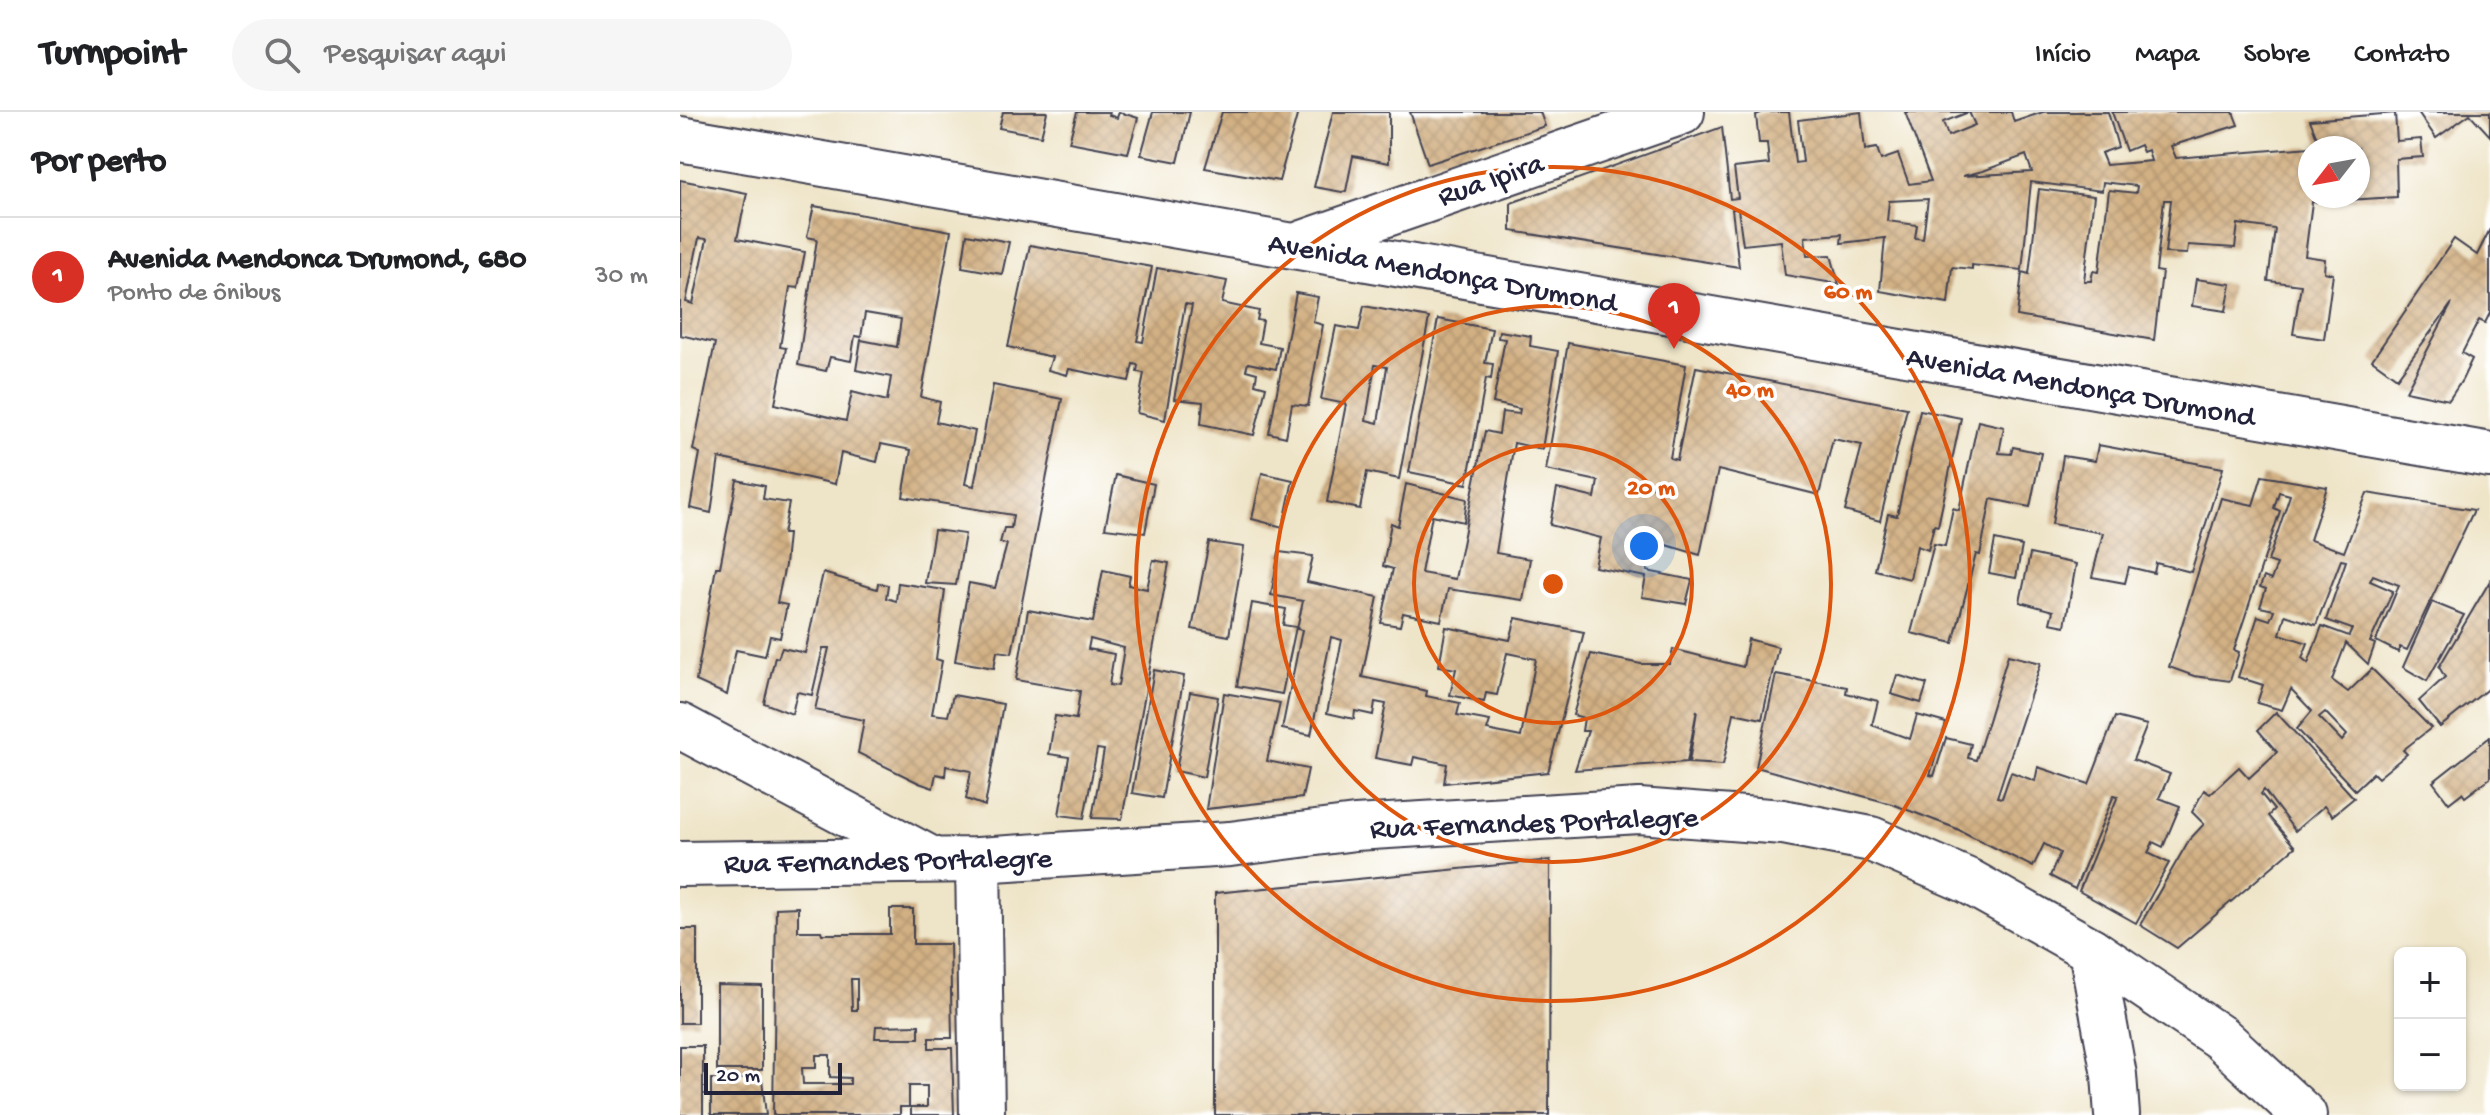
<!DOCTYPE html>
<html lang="pt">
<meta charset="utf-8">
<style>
:root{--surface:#fff;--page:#f6f6f6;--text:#202124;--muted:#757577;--line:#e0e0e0;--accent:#d93025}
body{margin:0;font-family:"Gochi Hand",sans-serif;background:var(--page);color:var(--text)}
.controls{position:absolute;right:24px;bottom:24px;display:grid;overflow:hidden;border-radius:12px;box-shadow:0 2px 6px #0004}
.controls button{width:72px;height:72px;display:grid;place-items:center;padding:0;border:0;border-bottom:2px solid var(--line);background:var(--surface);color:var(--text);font:40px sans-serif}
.compass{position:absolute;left:1618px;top:24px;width:72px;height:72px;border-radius:50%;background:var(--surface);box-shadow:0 2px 6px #0004;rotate:239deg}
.scale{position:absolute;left:24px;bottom:20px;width:138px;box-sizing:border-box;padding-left:8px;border:4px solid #22223b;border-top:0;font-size:22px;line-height:28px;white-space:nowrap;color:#22223b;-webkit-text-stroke:6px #fff;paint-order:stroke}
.you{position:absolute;left:964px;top:434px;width:28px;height:28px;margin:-20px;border:6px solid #fff;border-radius:50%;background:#1a73e8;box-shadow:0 0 0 12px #1a73e833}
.badge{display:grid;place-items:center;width:52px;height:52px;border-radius:50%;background:var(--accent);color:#fff;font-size:26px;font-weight:700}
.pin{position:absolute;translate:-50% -66px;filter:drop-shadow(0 2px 4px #0008)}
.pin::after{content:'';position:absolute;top:42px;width:28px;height:24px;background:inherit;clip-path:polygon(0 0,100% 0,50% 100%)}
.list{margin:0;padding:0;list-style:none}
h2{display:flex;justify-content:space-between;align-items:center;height:104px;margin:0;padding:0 32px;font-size:34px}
h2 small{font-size:26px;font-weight:400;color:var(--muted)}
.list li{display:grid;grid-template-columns:52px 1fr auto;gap:24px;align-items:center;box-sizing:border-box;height:120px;padding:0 32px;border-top:2px solid var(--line)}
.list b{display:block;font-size:30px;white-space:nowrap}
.list p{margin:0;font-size:26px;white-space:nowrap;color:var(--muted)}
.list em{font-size:26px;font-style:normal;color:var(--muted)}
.icon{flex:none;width:44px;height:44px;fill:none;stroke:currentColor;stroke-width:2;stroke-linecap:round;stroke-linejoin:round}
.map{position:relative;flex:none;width:1810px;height:1003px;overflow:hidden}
header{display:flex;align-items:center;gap:48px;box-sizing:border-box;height:112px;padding:0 40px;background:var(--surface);border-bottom:2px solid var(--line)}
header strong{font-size:38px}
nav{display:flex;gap:44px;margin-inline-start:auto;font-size:28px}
.search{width:560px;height:72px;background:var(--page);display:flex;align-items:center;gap:20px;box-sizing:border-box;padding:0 28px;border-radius:44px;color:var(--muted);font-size:30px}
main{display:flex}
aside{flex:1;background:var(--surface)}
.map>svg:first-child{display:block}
.building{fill:url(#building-cross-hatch);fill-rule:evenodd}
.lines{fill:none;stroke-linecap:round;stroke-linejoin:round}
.minor-casing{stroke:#413f50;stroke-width:48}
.minor{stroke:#fff;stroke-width:44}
.ring{fill:none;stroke:#de560e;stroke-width:4}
.labels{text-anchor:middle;stroke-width:7;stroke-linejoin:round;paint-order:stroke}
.street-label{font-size:30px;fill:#22223b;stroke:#fff}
.centre{fill:#de560e;stroke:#fff;stroke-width:4}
.ring-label{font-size:24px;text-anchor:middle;font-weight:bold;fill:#de560e;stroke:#fff;stroke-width:7;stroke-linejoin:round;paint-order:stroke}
</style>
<header>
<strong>Turnpoint</strong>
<div class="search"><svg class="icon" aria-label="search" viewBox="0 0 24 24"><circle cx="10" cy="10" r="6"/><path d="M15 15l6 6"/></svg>Pesquisar aqui</div>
<nav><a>Início</a><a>Mapa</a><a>Sobre</a><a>Contato</a></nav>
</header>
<main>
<aside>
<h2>Por perto<small></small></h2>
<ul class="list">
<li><span class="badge">1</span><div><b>Avenida Mendonca Drumond, 680</b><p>Ponto de ônibus</p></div><em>30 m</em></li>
</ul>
</aside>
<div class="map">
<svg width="1810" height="1003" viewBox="0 0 1810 1003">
<defs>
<pattern id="building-cross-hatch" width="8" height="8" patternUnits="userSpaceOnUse" patternTransform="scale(2)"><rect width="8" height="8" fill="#d2b083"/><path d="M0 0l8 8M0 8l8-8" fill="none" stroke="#b49772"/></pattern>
</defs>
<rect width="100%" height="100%" fill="#fff"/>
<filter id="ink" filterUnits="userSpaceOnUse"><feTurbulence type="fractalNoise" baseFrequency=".0125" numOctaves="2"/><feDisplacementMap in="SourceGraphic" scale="16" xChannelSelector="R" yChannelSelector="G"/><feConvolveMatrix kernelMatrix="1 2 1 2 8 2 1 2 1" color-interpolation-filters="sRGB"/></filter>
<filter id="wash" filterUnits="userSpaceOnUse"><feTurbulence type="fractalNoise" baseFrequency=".006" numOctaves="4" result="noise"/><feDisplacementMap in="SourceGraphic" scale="32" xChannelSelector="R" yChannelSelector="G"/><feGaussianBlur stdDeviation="1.8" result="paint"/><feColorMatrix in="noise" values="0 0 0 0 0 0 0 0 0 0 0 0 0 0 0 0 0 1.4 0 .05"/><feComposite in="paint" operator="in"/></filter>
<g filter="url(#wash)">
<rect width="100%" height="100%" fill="#eee4c7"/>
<g id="blocks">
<g class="building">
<path d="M323,0H367L361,24L319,16Z"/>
<path d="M397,0H430L429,3L437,6L439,0L458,6L448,41L389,30Z"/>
<path d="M473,0H510L498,50L461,43Z"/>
<path d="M542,0H618L599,69L525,56Z"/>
<path d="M653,0H709V51L673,44L666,79L662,80L634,75Z"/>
<path d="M730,0H860L865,14L748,52Z"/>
<path d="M1083,0H1109L1115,51L1123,50L1118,8L1181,0L1185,38L1197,36L1201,48L1218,42L1229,72L1251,69L1225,0H1289L1263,10L1268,24L1295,13L1289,0H1331L1334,10L1363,0H1428L1438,35L1421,41L1426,53L1471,49L1468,38L1463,40L1460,33L1446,39L1432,0H1553L1558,13L1491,34L1496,46L1630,35V84H1678V36H1641L1630,8L1715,1L1717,29L1741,27L1743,45L1716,47L1717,85L1632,90L1625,144L1645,147L1644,160L1653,162L1644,227L1613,222L1621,173L1588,169L1595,117L1558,112L1555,136L1508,133L1507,142L1485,141L1491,88H1484L1476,159L1482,160L1474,228L1337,204L1342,160L1349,162L1359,77L1414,84L1404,169H1411L1413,159L1419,160L1429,78L1456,81L1457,74L1423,70L1422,79L1351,70L1342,158L1292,153V157L1272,155L1268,191L1200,179L1205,126L1161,131L1162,122L1125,125L1127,144L1151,143L1159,172L1105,163L1101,129L1063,133L1058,97H1052L1059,155L831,119V91L1042,15L1050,87L1058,86L1054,56L1089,52L1087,31H1079L1076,3ZM1346,43L1352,60L1283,64L1303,59ZM1248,87L1243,127L1235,126L1237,113L1207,109L1209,89Z"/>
<path d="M1738,0H1810V24L1790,2L1756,26Z"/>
<path d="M0,68L67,81L57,127L125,140L118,176L110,175L100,235L106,236L95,292L166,309L172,280L207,289L211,265L176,258L181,228L217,235L221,207L185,201L181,225L175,224L171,249L150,245L146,259L118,253L137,127L127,125L134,94L271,119L241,285L260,290L256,310L295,319L285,372L294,374L313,273L382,287L332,541L317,539L314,556L275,549L289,471L315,476L327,432L320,431L324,416H331L333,403L223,385L231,338L201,332L197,350L161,341L155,372L39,346L31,401L10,396L20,341L13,338L35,231L0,223ZM19,126L27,127L13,192L6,190Z"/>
<path d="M1810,117V201L1805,211L1799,208L1782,241L1792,247L1782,268L1769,288L1726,279L1772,191L1717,266L1692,248L1774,127L1797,143Z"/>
<path d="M287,122L329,130L322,162L282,155Z"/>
<path d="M350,133L472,155L457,229L463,230L477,156L547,169L542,191L579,199L577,208L583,209L579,231L600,235L596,257L568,251L566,258L577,261L575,272L586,275L574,323L521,312L523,290L494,287L512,193L505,192L485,308L457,301L464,261L457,260L458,253L453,252L449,269L389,257L387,263L368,258L372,245L328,235Z"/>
<path d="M1516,167L1551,172L1546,199L1512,194Z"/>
<path d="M616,181L638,185L633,210L643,213L628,294L612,292L606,325L589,321Z"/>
<path d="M684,194L749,206L719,367L687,360L680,397L647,390L666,292L641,287L656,214L679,218ZM695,253L707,255L698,311L686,308Z"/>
<path d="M758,207L812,217L805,251L813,252L811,267L806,266L787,372L729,360Z"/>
<path d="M819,219L851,224L850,234L878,239L862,337L834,331L816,441L850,447L843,488L768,477L761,509L723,501L720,514L701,511L713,457L703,454L711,411L718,414L726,372L787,387L784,410L752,403L741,461L775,467L805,319L819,322L822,300L839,302L840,297L813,291L825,227L818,226Z"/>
<path d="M888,231L1006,253L990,346L997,348L1016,255L1227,296L1200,409L1165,399L1182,333L1153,327L1139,383L1038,358L1020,443L973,429L967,459L1012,468L1006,492L962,485L966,465L915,455L921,426L870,413L877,377L915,386L918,369L866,358Z"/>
<path d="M1240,298L1281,306L1258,414L1254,413L1248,438L1237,434L1230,467L1195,458L1208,402L1217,404Z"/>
<path d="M1298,309L1324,315L1319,341L1331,342L1333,335L1361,341L1350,395L1311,387L1300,443L1296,442L1273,531L1231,521L1254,432L1265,434L1273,396L1279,398Z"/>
<path d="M1418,333L1543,356L1511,460L1476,451L1474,461L1449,455L1445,471L1412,465L1423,421L1372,412L1383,344L1415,349Z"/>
<path d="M582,361L613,368L603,415L572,407Z"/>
<path d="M436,363L474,372L465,421L425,416Z"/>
<path d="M1582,364L1647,375L1630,428L1664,440L1687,381L1794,398L1727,538L1720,535L1718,540L1696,529L1719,473L1693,463L1690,469L1713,479L1690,530L1695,532L1688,552L1666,531L1652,568L1668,580L1692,557L1751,616L1723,638L1727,642L1698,666L1693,661L1675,678L1617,617L1632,599L1611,577L1602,598L1577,591L1583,573L1558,565L1578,504L1590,508L1594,498L1580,495L1586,477L1580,475L1584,465L1591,468L1597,452L1588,449L1610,383L1599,380L1594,396L1600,399L1554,538L1559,540L1550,569L1514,564L1489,555L1541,386L1573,393ZM1661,448L1666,449L1646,508L1672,517L1669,524L1642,514L1628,551L1622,546L1628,531L1600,522L1605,503L1636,513ZM1645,600L1667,623L1662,629L1639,605Z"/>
<path d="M57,368L85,374L83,387L109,391L103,422H108L105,453L97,491L107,493L100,526L90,524L85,544L56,538L47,583L16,569L36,455H40Z"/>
<path d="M254,418L285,422L276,473L245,471Z"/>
<path d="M1315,428L1342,434L1336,466L1309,461Z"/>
<path d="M529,430L564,435L549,524L512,517Z"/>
<path d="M599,440L633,444L627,470L698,485L682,565L747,579L746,584L780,591L777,603L810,609L807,618L841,625L856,547L827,541L817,583L806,581L804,590L770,583L776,557L759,554L766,515L830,528L836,506L904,520L868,660L764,671L767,652L734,645L732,653L695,646L706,592L695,590L693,603L675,599L674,607L647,601L662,528L651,525L631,623L602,617L622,518L617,517L623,489L591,483Z"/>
<path d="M1350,442L1396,452L1385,514L1370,511L1373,499L1340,490Z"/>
<path d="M473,448L489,451L442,707L412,706L424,638L417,637L404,706L379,703L389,645L369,642L375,604L396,607L400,579L336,568L348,498L413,510L423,458L450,464L448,473L467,477ZM410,527L444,536L438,574L429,573L434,542L408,537Z"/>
<path d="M143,461L197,477L198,471L208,473L206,486L216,489L218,471L265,478L256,547L262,549L252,602L268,604L273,583L323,592L305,694L286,687L291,659L266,654L265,664L256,662L253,676L239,671L178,641L184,608L135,598L149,536H143L132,583L117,580L112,602L84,591L95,545L98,546L102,536L125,541Z"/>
<path d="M1810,469V575L1760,615L1739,589L1765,565L1759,555Z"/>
<path d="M1752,490L1784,503L1747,569L1723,555Z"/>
<path d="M572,491L606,497L603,513L616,515L602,582L557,574Z"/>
<path d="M1068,527L1098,535L1082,607L1054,601L1043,653L1009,651L1017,598L1007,650L895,658L908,619H902L904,606L893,603L911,542L961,552H990L993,537L1063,555Z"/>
<path d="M1328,543L1361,551L1317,685L1322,686L1331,660L1355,669L1358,655L1409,672L1435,605L1467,613L1453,648L1490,662L1479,686L1500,694L1483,735L1473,730L1468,741L1489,751L1456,811L1399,779L1438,684L1434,683L1395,777L1370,764L1380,741L1364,732L1353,755L1275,716L1212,692L1076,655L1096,562L1167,575L1166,581L1198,589L1192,613L1230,627L1237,603L1266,611L1250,663L1254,664L1266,626L1291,632L1288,646L1296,648Z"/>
<path d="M474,558L504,564L482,686L452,681Z"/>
<path d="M1217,563L1247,572L1241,591L1211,582Z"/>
<path d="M510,580L538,585L524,665L496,659Z"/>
<path d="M544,581L600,591L587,649L628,657L622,686L526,697Z"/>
<path d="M1596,600L1674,686L1652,704L1644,694L1615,719L1584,678L1581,682L1594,698L1588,704L1615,735L1497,836L1460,813L1509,728L1524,712L1512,700L1524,678L1530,682L1559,655L1569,666L1597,640L1578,618Z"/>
<path d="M1810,625V666L1785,685L1782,681L1769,691L1753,670Z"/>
<path d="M870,748L869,1003H535V781Z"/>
<path d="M118,795V819H141L142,822H210V797H233V832H270L272,926H249V936H272L274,1003H231V995H247V974H229V995H220V1003H93L96,796ZM171,867H177V898H172ZM239,913V926H195L196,914ZM136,943H150V965L170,966V972H123L122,956H136Z"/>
<rect x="0" y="817" width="17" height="94"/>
<path d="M37,873L82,874V958H37Z"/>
<rect x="0" y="934" width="23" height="69"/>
<path d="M31,967H82L86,1003H31Z"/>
</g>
</g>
</g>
<g filter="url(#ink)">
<use href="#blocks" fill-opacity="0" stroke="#413f50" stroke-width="2"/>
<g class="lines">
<g class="minor-casing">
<g id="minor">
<path d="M0,27L1810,343"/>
<path d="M623,131L1002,0"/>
<path d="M0,614L249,746"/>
<path d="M298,748L302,1003"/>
<path d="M0,752L298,748L550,732L675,716L959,699L1103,710L1191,727L1288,769L1411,838L1541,926L1624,1003"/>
<path d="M1411,838L1434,963L1437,1003"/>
</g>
</g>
<use href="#minor" class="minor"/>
</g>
</g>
<g class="ring">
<circle cx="873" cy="472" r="139"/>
<circle cx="873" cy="472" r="278"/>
<circle cx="873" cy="472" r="417"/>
</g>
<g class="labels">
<g class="street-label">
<text transform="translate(810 66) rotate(-19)" y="10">Rua Ipira</text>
<text transform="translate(763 159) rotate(10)" y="10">Avenida Mendonça Drumond</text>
<text transform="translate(1401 273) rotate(10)" y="10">Avenida Mendonça Drumond</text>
<text transform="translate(854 709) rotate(-2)" y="10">Rua Fernandes Portalegre</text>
<text transform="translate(208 747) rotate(-1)" y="10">Rua Fernandes Portalegre</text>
</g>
</g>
<circle cx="873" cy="472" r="12" class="centre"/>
<g class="ring-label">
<text x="1168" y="186">60 m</text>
<text x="1070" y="284">40 m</text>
<text x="971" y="382">20 m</text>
</g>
</svg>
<div class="controls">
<button>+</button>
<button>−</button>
</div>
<svg class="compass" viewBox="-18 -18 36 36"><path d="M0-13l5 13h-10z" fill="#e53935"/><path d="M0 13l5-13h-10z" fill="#757577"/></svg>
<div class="scale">20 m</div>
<div class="you"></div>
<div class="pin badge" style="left:994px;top:237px">1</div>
</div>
</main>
